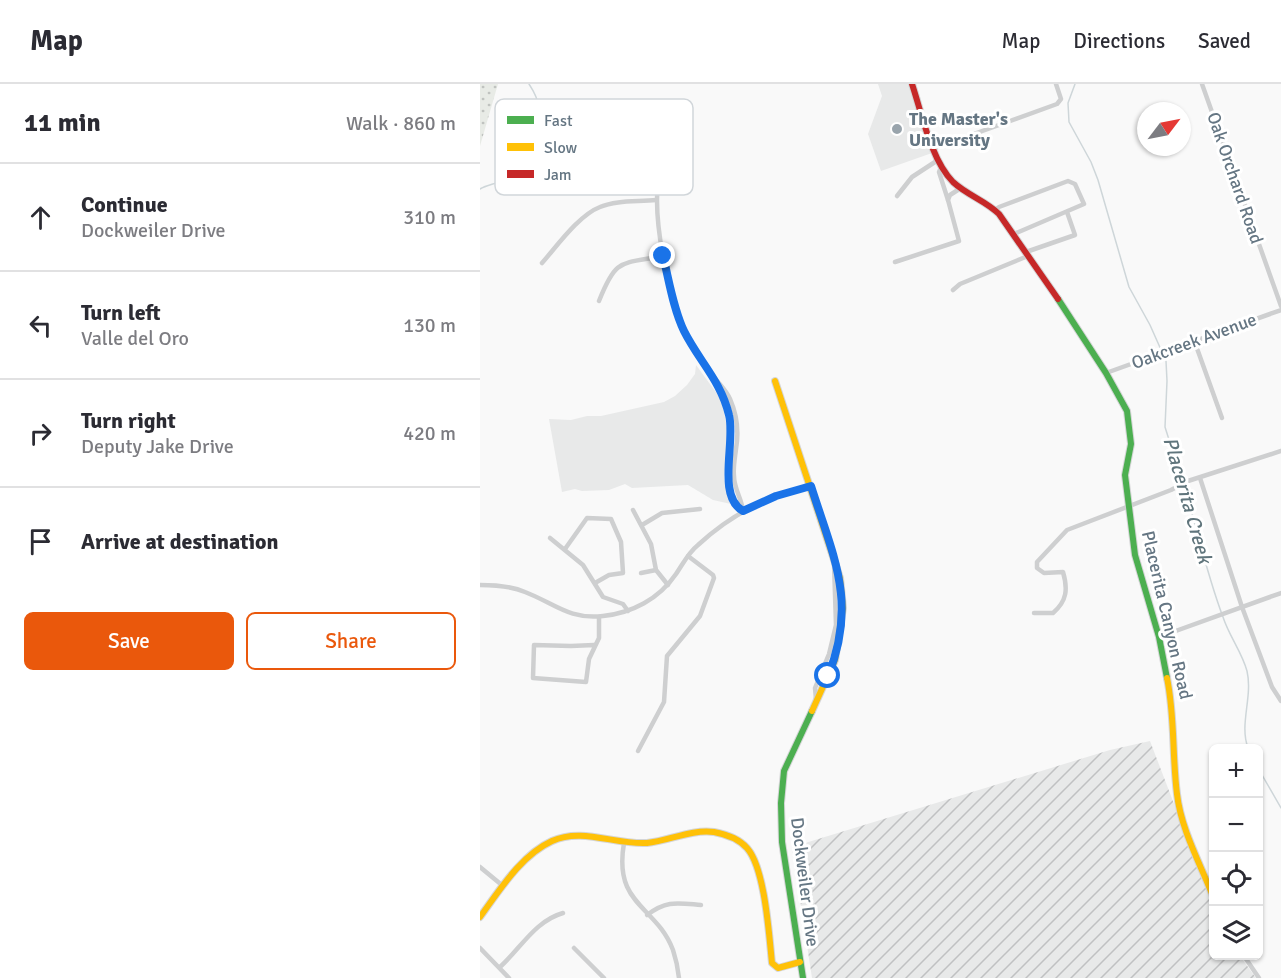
<!DOCTYPE html>
<meta charset="utf-8">
<style>
:root{--surface:#fff;--page:#f7f7f7;--text:#2b2b33;--muted:#7c7c81;--line:#e1e1e2;--accent:#ea580c}
body{margin:0;font-family:Signika,sans-serif;background:var(--page);color:var(--text)}
.controls{position:absolute;right:18px;bottom:18px;display:grid;overflow:hidden;border-radius:9px;box-shadow:0 2px 4px #0004}
.controls button{width:54px;height:54px;display:grid;place-items:center;padding:0;border:0;border-bottom:2px solid var(--line);background:var(--surface);color:var(--text);font:30px sans-serif}
.compass{position:absolute;left:657px;top:18px;width:54px;height:54px;border-radius:50%;background:var(--surface);box-shadow:0 2px 4px #0004;rotate:58deg}
.stop{position:absolute;width:18px;height:18px;margin:-14px;border:4px solid #1a73e8;border-radius:50%;background:#fff}
.stop.end{background:#1a73e8;border-color:#fff;box-shadow:0 2px 6px #0008}
.list{margin:0;padding:0;list-style:none}
h2{display:flex;justify-content:space-between;align-items:center;height:78px;margin:0;padding:0 24px;font-size:26px}
h2 small{font-size:20px;font-weight:400;color:var(--muted)}
.list li{display:grid;grid-template-columns:39px 1fr auto;gap:18px;align-items:center;box-sizing:border-box;height:108px;padding:0 24px;border-top:2px solid var(--line)}
.list b{display:block;font-size:22px;white-space:nowrap}
.list p{margin:0;font-size:20px;white-space:nowrap;color:var(--muted)}
.list em{font-size:20px;font-style:normal;color:var(--muted)}
.actions{display:flex;gap:12px;padding:18px 24px}
.actions a{flex:1;padding:14px 0;border:2px solid var(--accent);border-radius:9px;text-align:center;font-size:21px;color:var(--accent)}
.actions .main{background:var(--accent);color:#fff}
.icon{flex:none;width:33px;height:33px;fill:none;stroke:currentColor;stroke-width:2;stroke-linecap:round;stroke-linejoin:round}
.map{position:relative;flex:none;width:801px;height:894px;overflow:hidden}
header{display:flex;align-items:center;gap:36px;box-sizing:border-box;height:84px;padding:0 30px;background:var(--surface);border-bottom:2px solid var(--line)}
header strong{font-size:28px}
nav{display:flex;gap:33px;margin-inline-start:auto;font-size:21px}
main{display:flex}
aside{flex:1;background:var(--surface)}
.map>svg:first-child{display:block}
.built{fill:#e8e9e9}
.industrial{fill:url(#industrial-furrows)}
.park{fill:url(#park-dots)}
.lines{fill:none;stroke-linecap:round;stroke-linejoin:round}
.stream{stroke:#ced6d9;stroke-width:1.5}
.fast-casing{stroke:#d5d6d7;stroke-width:8}
.slow-casing{stroke:#d5d6d7;stroke-width:8}
.jam-casing{stroke:#d5d6d7;stroke-width:8}
.street{stroke:#cecfd0;stroke-width:4.5}
.fast{stroke:#4caf50;stroke-width:6}
.slow{stroke:#ffc107;stroke-width:6}
.jam{stroke:#c62828;stroke-width:6}
.route{stroke:#1a73e8;stroke-width:8}
.poi-dot{fill:#99a4ac;stroke:#fff;stroke-width:2}
.labels{text-anchor:middle;stroke-width:6;stroke-linejoin:round;paint-order:stroke}
.poi-label{font-size:18px;font-weight:bold;fill:#657683;stroke:#fff;text-anchor:start}
.street-label{font-size:18px;fill:#657683;stroke:#fff}
.water-label{font-size:20px;font-style:italic;fill:#60757c;stroke:#fff}
.key{fill:#fff;stroke:#d1d6da;stroke-width:1.5}
.key-label{font-size:16px;fill:#657683}
</style>
<header>
<strong>Map</strong>
<nav><a>Map</a><a>Directions</a><a>Saved</a></nav>
</header>
<main>
<aside>
<h2>11 min<small>Walk · 860 m</small></h2>
<ul class="list">
<li><svg class="icon" aria-label="ahead" viewBox="0 0 24 24"><path d="M12 20V5M6 11l6-6 6 6"/></svg><div><b>Continue</b><p>Dockweiler Drive</p></div><em>310 m</em></li>
<li><svg class="icon" aria-label="left" viewBox="0 0 24 24"><path d="M17 20v-9H6M10 6l-5 5 5 5"/></svg><div><b>Turn left</b><p>Valle del Oro</p></div><em>130 m</em></li>
<li><svg class="icon" aria-label="right" viewBox="0 0 24 24"><path d="M7 20v-9h11M14 6l5 5-5 5"/></svg><div><b>Turn right</b><p>Deputy Jake Drive</p></div><em>420 m</em></li>
<li><svg class="icon" aria-label="arrive" viewBox="0 0 24 24"><path d="M6 21V4h12l-3 4 3 4H6"/></svg><div><b>Arrive at destination</b></div></li>
</ul>
<div class="actions"><a class="main">Save</a><a>Share</a></div>
</aside>
<div class="map">
<svg width="801" height="894" viewBox="0 0 801 894">
<defs>
<pattern id="industrial-furrows" width="10" height="10" patternUnits="userSpaceOnUse" patternTransform="scale(1.5)"><rect width="10" height="10" fill="#e8e9e9"/><path d="M-1 1l2-2M0 10L10 0M9 11l2-2" fill="none" stroke="#c0c1c2"/></pattern>
<pattern id="park-dots" width="8" height="8" patternUnits="userSpaceOnUse" patternTransform="scale(1.5)"><rect width="8" height="8" fill="#e8ebe6"/><path d="M2 2h.1M6 6h.1" fill="none" stroke="#c0c3c0" stroke-width="1.8" stroke-linecap="round"/></pattern>
</defs>
<rect width="100%" height="100%" fill="#f9f9f9"/>
<g class="built">
<path d="M398,0H428L452,69L401,87L388,50L402,12Z"/>
<path d="M216,281L238,311L243,323L248,349L244,396L251,420L233,416L208,401L152,404L145,400L129,406L102,407L95,405L82,408L69,335L91,336L107,332H121L184,318L195,312L207,301L215,290Z"/>
</g>
<path class="industrial" d="M670,657L733,822L734,872H760L776,894H332L312,763L630,666Z"/>
<path class="park" d="M0,0H18L0,62Z"/>
<g class="lines">
<g class="stream">
<path d="M595,0L588,19L589,38L611,78L618,96L649,203L670,241L686,277L687,297L685,343L702,397"/>
<path d="M0,105C8,100 19,100 26,94C36,86 59,35 58,22C58,14 53,6 49,0"/>
<path d="M704,401C717,445 727,491 743,533C749,552 762,568 767,587C773,613 759,640 768,664"/>
<path d="M778,684L801,724"/>
</g>
<g class="fast-casing">
<g id="fast">
<path d="M578,215L626,289L647,327L651,360L645,391L655,471L679,553L687,594"/>
<path d="M323,894L302,758L301,719L304,687L332,627"/>
</g>
</g>
<g class="slow-casing">
<g id="slow">
<path d="M295,297L360,494L363,524L355,576L332,627"/>
<path d="M687,594C695,632 692,671 697,710C701,746 721,781 734,815"/>
<path d="M0,833C19,807 41,771 72,757C102,743 135,761 167,759C189,757 211,745 234,748C245,750 259,755 267,764C285,784 289,851 292,879L298,884L320,878"/>
</g>
</g>
<g class="jam-casing">
<path id="jam" d="M432,0C442,30 451,76 473,98C487,111 506,117 519,130L578,215"/>
</g>
<g class="street">
<path d="M722,0L801,222"/>
<path d="M455,64L577,20L581,15L576,0"/>
<path d="M461,83L459,88L468,116"/>
<path d="M178,99C173,140 190,223 210,259C217,271 226,283 234,293C240,301 246,306 250,315C257,331 259,348 256,365C255,374 253,383 254,392C254,405 262,415 263,427"/>
<path d="M417,112L432,93L458,76"/>
<path d="M515,126L519,123L588,97L595,100L604,120L534,150"/>
<path d="M546,168L595,151L587,128"/>
<path d="M415,178L479,157L468,116L470,111L481,104"/>
<path d="M62,179C77,162 99,131 120,123C136,116 158,118 176,116"/>
<path d="M473,206L480,200L548,172"/>
<path d="M119,217C136,174 140,180 183,172"/>
<path d="M714,256L742,334"/>
<path d="M626,289L801,226"/>
<path d="M236,297C241,312 249,325 251,342C254,365 237,412 263,427"/>
<path d="M720,394L762,523L792,603L801,617"/>
<path d="M153,426L171,460L176,486L188,501"/>
<path d="M162,441L182,429L220,425"/>
<path d="M70,454L103,481L123,513L143,520L148,527"/>
<path d="M85,465L107,434L131,435L141,458L143,489L129,491L115,499"/>
<path d="M161,489L176,486"/>
<path d="M0,501C16,501 31,502 45,508C74,519 89,536 123,532C152,529 179,515 196,490C203,480 208,469 218,461C254,428 284,415 331,402"/>
<path d="M554,529H573C587,517 588,505 583,488L564,489L557,484V478L587,446L691,406L708,397L801,367"/>
<path d="M679,553L801,509"/>
<path d="M114,561L91,562L54,561L53,594L106,598L109,575L119,554V533"/>
<path d="M336,615L335,604L349,570L356,541L354,480"/>
<path d="M158,667L184,618L187,572L220,532L234,494L233,491L208,472"/>
<path d="M144,759C133,822 176,821 193,866C196,875 198,885 199,894"/>
<path d="M0,783L23,802"/>
<path d="M167,831C187,816 197,819 221,821"/>
<path d="M0,864L29,894"/>
<path d="M94,864L124,894"/>
<path d="M764,872L779,894"/>
<path d="M20,883C41,864 55,837 83,829"/>
</g>
<use href="#fast" class="fast"/>
<use href="#slow" class="slow"/>
<use href="#jam" class="jam"/>
</g>
<g class="lines">
<path class="route" d="M183,172C189,196 193,224 204,247C219,277 241,297 249,331C256,357 236,412 263,427L296,412L331,402C353,472 378,518 348,592"/>
</g>
<circle class="poi-dot" cx="417" cy="45" r="6"/>
<g class="labels">
<g class="poi-label">
<text x="429" y="41">The Master's<tspan x="429" dy="21">University</tspan></text>
</g>
<g class="street-label">
<text transform="translate(755 94) rotate(71)" y="6">Oak Orchard Road</text>
<text transform="translate(714 257) rotate(-20)" y="6">Oakcreek Avenue</text>
<text transform="translate(687 531) rotate(77)" y="6">Placerita Canyon Road</text>
<text transform="translate(325 798) rotate(83)" y="6">Dockweiler Drive</text>
</g>
<g class="water-label">
<text transform="translate(708 416) rotate(74)" y="7">Placerita Creek</text>
</g>
</g>
<rect x="15" y="15" width="198" height="96" rx="9" class="key"/>
<rect x="27" y="32" width="27" height="8" fill="#4caf50"/>
<rect x="27" y="59" width="27" height="8" fill="#ffc107"/>
<rect x="27" y="86" width="27" height="8" fill="#c62828"/>
<g class="key-label">
<text x="64" y="42">Fast</text>
<text x="64" y="69">Slow</text>
<text x="64" y="96">Jam</text>
</g>
</svg>
<div class="controls">
<button>+</button>
<button>−</button>
<button><svg class="icon" aria-label="locate" viewBox="0 0 24 24"><circle cx="12" cy="12" r="6"/><path d="M12 2v4M12 18v4M2 12h4M18 12h4"/></svg></button>
<button><svg class="icon" aria-label="layers" viewBox="0 0 24 24"><path d="M12 4l9 5-9 5-9-5zM3 14l9 5 9-5"/></svg></button>
</div>
<svg class="compass" viewBox="-18 -18 36 36"><path d="M0-13l5 13h-10z" fill="#e53935"/><path d="M0 13l5-13h-10z" fill="#7c7c81"/></svg>
<div class="stop" style="left:348px;top:592px"></div>
<div class="stop end" style="left:183px;top:172px"></div>
</div>
</main>
